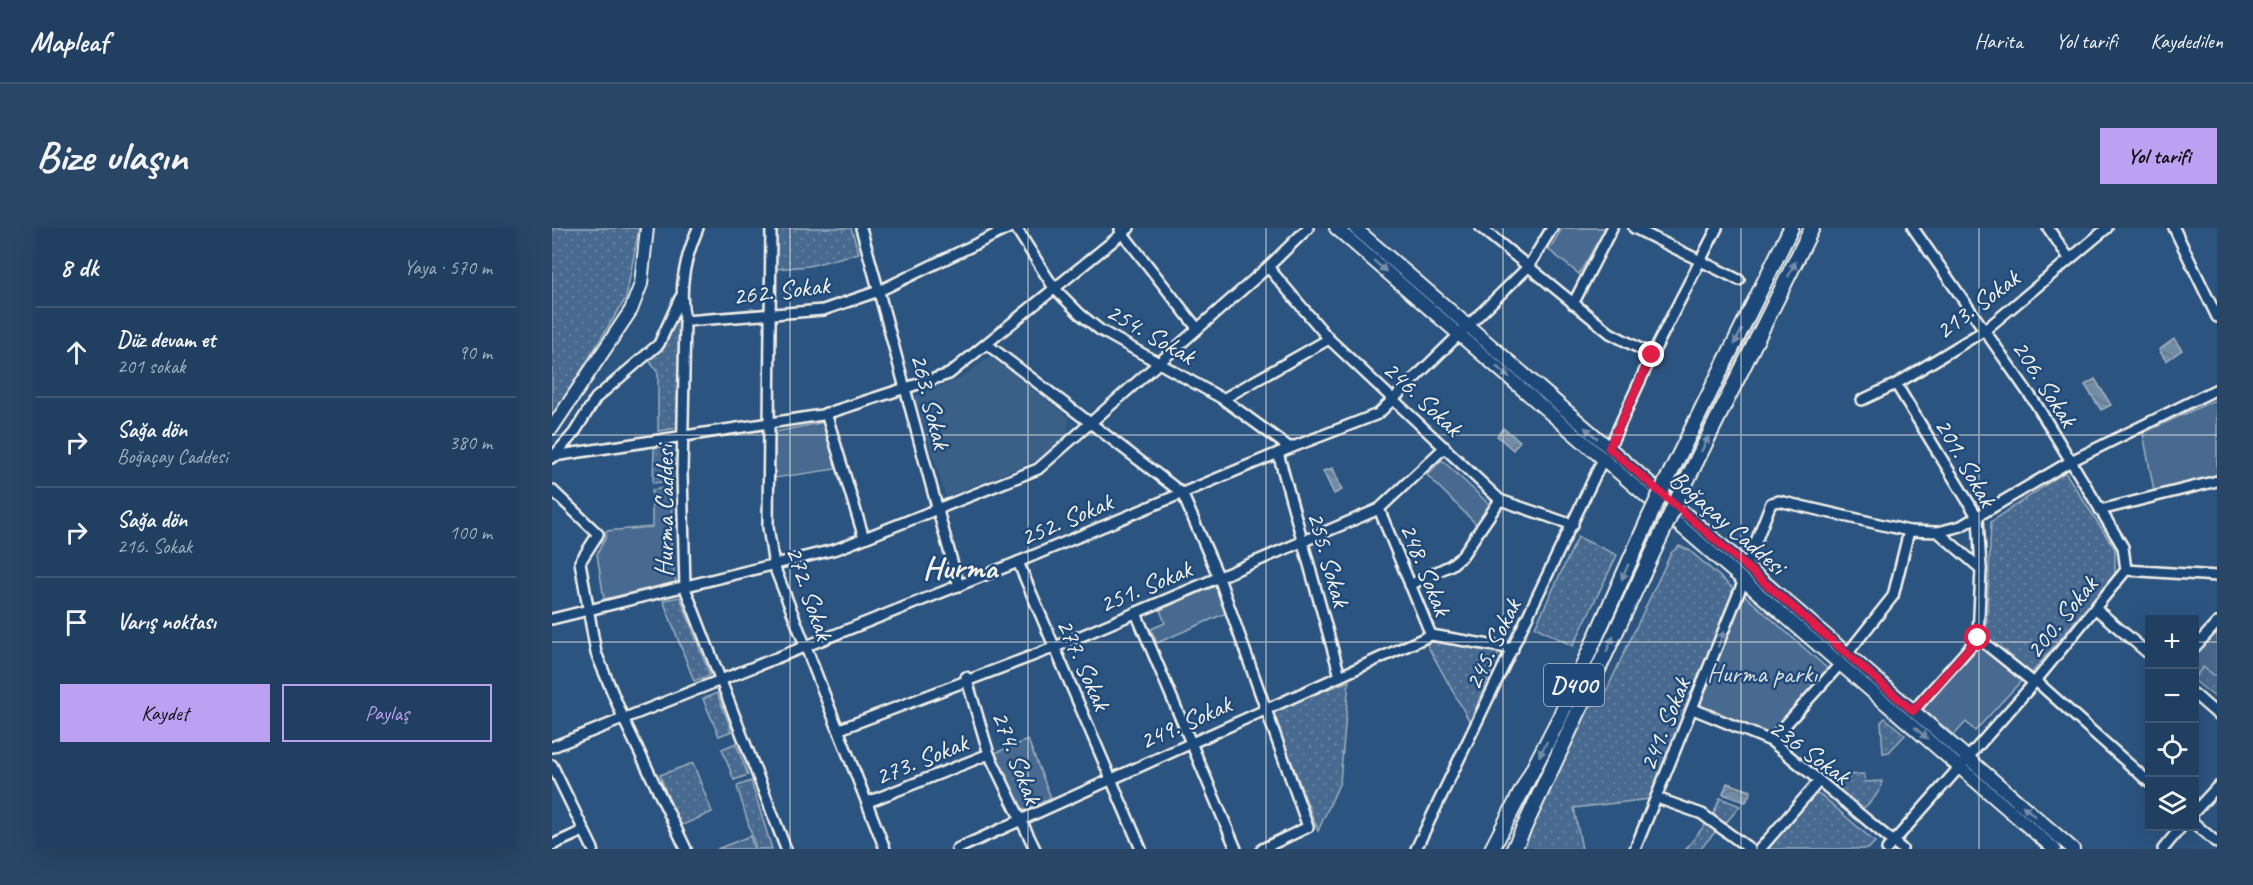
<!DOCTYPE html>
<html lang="tr">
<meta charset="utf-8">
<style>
:root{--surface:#213f61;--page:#294667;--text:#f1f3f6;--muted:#a2afbd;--line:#3e5876;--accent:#bca0f2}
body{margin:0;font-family:Caveat,sans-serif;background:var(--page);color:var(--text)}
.controls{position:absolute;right:18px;bottom:18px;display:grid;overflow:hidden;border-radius:0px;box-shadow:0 6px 24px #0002}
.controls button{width:54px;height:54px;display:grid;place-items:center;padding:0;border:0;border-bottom:2px solid var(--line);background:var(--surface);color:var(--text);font:30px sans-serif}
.stop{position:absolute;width:18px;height:18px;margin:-14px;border:4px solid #e11d48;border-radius:50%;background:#fff}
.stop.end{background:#e11d48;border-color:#fff;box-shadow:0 2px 6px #0008}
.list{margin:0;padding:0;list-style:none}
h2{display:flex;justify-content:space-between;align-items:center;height:78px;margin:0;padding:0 24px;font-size:26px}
h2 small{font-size:20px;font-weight:400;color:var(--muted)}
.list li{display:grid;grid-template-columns:39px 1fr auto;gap:18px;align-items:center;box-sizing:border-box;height:90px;padding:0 24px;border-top:2px solid var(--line)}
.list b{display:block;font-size:22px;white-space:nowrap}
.list p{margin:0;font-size:20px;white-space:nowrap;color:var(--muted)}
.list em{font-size:20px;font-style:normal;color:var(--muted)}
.actions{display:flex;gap:12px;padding:18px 24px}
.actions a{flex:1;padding:14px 0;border:2px solid var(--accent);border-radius:0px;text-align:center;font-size:21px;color:var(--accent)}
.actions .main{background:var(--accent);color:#111}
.icon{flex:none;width:33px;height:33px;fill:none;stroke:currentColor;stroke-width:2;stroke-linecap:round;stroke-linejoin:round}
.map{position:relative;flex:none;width:1665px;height:621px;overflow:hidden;border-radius:0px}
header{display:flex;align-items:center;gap:36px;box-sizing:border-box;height:84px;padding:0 30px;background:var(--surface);border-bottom:2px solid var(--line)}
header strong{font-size:28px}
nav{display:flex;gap:33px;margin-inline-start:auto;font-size:21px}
.intro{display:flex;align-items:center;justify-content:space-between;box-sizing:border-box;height:144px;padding:0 36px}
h1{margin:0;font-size:42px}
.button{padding:15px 27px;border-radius:0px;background:var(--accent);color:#111;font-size:21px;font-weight:700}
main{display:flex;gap:36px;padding:0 36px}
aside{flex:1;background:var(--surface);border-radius:0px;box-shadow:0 6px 24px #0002}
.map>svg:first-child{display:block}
.built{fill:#3b6088}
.grass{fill:url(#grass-dots);stroke:#9eaebc;stroke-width:1.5}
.park{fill:#496b90;stroke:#9eaebc;stroke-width:1.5}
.water{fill:url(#water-waves);stroke:#a7b4c0;stroke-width:1.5}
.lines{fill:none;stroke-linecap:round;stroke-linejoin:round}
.minor-casing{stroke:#f4f1e8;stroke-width:14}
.major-casing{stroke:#f4f1e8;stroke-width:16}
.highway-casing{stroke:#f4f1e8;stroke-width:18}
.minor{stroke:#1f4a7a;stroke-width:9}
.major{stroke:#1f4a7a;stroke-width:12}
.highway{stroke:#1f4a7a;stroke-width:14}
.highway-bridge-casing{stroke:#f4f1e8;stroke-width:18;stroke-linecap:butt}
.highway-bridge{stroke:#1f4a7a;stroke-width:14}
.oneway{fill:#748da6}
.route{stroke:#e11d48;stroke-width:8}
.grid{fill:none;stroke:#f4f1e8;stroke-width:1.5;stroke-opacity:0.55}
.labels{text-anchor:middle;stroke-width:5;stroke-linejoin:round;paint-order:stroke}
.shield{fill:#1f4a7a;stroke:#b4bfc7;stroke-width:1.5}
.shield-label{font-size:24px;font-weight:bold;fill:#f4f1e8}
.street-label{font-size:26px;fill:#f4f1e8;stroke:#1f4a7a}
.park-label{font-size:26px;fill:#dadddb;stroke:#1f4a7a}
.district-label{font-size:32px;font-weight:bold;fill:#f4f1e8;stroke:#1f4a7a}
</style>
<header>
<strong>Mapleaf</strong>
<nav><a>Harita</a><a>Yol tarifi</a><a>Kaydedilen</a></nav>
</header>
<div class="intro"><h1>Bize ulaşın</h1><a class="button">Yol tarifi</a></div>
<main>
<aside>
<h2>8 dk<small>Yaya · 570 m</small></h2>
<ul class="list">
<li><svg class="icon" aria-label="ahead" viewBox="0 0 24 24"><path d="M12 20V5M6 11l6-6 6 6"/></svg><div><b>Düz devam et</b><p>201 sokak</p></div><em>90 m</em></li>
<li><svg class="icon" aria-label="right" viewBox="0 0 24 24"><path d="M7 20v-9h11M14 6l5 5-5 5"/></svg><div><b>Sağa dön</b><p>Boğaçay Caddesi</p></div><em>380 m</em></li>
<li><svg class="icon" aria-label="right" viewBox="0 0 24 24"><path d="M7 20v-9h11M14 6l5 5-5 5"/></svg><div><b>Sağa dön</b><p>216. Sokak</p></div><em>100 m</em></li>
<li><svg class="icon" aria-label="arrive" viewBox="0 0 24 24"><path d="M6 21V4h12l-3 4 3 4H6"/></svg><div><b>Varış noktası</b></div></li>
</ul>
<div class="actions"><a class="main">Kaydet</a><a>Paylaş</a></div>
</aside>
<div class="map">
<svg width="1665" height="621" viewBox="0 0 1665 621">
<defs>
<pattern id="grass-dots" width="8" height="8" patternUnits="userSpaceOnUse" patternTransform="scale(1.5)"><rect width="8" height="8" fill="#496b90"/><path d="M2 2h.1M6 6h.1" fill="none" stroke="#6481a0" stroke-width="1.8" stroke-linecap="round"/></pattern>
<pattern id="water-waves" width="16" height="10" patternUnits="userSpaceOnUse" patternTransform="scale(1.5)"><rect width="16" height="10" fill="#738ca6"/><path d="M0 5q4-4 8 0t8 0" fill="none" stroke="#647484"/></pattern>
</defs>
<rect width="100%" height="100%" fill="#2c5481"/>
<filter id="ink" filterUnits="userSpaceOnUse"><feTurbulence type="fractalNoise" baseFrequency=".0167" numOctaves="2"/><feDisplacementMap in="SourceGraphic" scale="12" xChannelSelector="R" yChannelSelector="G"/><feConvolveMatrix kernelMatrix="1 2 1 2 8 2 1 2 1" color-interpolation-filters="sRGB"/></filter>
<g filter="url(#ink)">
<path class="built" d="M439,128L517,190L515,205L485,232L394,269L363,168L408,151Z"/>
<g class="grass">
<path d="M0,0H87L74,70L0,190Z"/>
<path d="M224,0H299L307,25L257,38L224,41Z"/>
<path d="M123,89L127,90L125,200L106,203V145L96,131L112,119Z"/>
<path d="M120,217V253L101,255L102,220Z"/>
<path d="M1513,244L1563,321V346L1478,447L1434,409L1439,294Z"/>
<path d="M1026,309L1065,327L1021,418L983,399Z"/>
<path d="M1127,318L1137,322L1183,362L1098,571L1022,580L1030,621H968L1037,479L1050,472L1119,325Z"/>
<path d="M128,369L158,447L142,453L111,372Z"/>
<path d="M886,413L947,424L918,494L874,415Z"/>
<path d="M1651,439L1665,449V471L1643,453V449Z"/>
<path d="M797,453L788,554L766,603L720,483Z"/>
<path d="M165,465L180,503L167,508L151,471Z"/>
<path d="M1333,490L1353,507L1337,524L1331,525L1329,494Z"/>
<path d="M184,515L196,547L182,552L170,521Z"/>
<path d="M141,535L160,584L126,599L108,547Z"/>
<path d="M1312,546L1313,554L1330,553C1329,563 1318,578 1308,581L1281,559L1285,554L1296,553V547Z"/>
<path d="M199,553L220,621H204L185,558Z"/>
<path d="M1262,566L1269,567L1323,614L1316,621H1213Z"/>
<path d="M1168,570L1188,578L1173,596L1161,587Z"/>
<path d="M1155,594L1166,601L1148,621H1134Z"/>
</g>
<g class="park">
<path d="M1010,0H1054L1027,46L997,22Z"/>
<path d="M1665,171V249L1602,263L1591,205Z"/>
<path d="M273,194L284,241L223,250V204Z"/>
<path d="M890,232L938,277L925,297L875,247Z"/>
<path d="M120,259L119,328L124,354L52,371L45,326L54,309V303L100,299V262Z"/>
<path d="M663,358L674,385L605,415L599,401L613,395L608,382Z"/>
<path d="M1190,365L1277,442L1222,503L1216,506L1150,479L1148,473Z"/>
<path d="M1665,400V449L1651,439L1643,449V426Z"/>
<path d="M1427,417L1470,452L1423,503L1414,494L1402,507L1370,480Z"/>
<path d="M476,512L499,570L469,584L443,525Z"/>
<path d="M198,608L202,621H165Z"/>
</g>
<g class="water">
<path d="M1622,111L1630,122L1614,133L1607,122Z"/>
<path d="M1543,151L1559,177L1549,182L1533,157Z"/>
<path d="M951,200L968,213L961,222L945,208Z"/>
<path d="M781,240L790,262L782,266L771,243Z"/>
<path d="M1175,555L1199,563L1194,574L1171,566Z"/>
</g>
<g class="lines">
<g class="minor-casing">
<g id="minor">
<path d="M146,0C133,31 126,59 133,93L130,245L133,360L234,621"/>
<path d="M219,0L216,299L222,338L333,621"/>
<path d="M309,0C343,119 373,239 407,358"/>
<path d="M464,0L502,60L528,86L548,102L671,171L738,220"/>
<path d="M929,0L1058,105L1100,127"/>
<path d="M1082,0L1187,52"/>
<path d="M1361,0L1484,176L1571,319L1574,342"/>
<path d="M1496,0L1517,30"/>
<path d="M1622,0L1665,89"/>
<path d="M568,2L645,100"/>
<path d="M716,39L777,111L948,272L1021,297"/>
<path d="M1021,76L1060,0"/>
<path d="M133,93L271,82L327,63L457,0"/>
<path d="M436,117L630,265L667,350L756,599L710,621"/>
<path d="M1344,156L1426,290L1429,341L1426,410"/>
<path d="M671,171L777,111"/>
<path d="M1310,172L1344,156L1433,102L1555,0"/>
<path d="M274,185L312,310"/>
<path d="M1057,220L1100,127L1165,0"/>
<path d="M726,225L788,448"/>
<path d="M2,228L270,187L397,146L577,0"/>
<path d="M0,230L22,205L44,170L107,116L128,70"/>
<path d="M0,262L46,306L28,334L44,425L72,492L134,621"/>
<path d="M827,281L879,407L961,421"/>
<path d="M1548,282L1665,253"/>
<path d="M1386,304L1429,341"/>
<path d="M466,334L589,621"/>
<path d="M1194,339L1219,275L1227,273L1357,303"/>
<path d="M858,357L899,337L910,328L948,272"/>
<path d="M1544,381L1598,427"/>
<path d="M584,385L684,621"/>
<path d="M0,391L285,321L486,241L716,39L756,0"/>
<path d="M1426,410L1482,455"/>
<path d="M1642,420L1665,395"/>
<path d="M1295,426L1341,368L1357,303L1386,304L1409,298L1519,233L1665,161"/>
<path d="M414,449L437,526L483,621"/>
<path d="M1484,453L1598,555"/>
<path d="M1642,466L1665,486"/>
<path d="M1141,481L1219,513L1350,621"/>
<path d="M1361,483L1426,410"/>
<path d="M288,501L501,420L827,281L893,219"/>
<path d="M1219,513L1289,435"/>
<path d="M0,519L466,334L738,220L826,186L976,39L1000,0"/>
<path d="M0,537L41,621"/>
<path d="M1105,570L1150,586L1198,621"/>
<path d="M316,574L437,526"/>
<path d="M1642,584L1665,559"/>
<path d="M1642,595L1665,615"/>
<path d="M0,617L31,603"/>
<path d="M405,621L879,407"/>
<path d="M864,621L1052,229"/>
<path d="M1083,621L1192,352"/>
<path d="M1208,621L1267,553"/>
<path d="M1335,621L1482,455L1574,342L1665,348"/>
<path d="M1611,621L1630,598"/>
</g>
</g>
<g class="major-casing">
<g id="major">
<path d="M784,0L1502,621"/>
<path d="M803,0L1521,621"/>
<path d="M0,200L79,82L89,56L95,0"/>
</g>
</g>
<g class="highway-casing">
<g id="highway">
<path d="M1113,256L1239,0"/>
<path d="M1127,268L1260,0"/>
<path d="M940,621L1008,489L1097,290"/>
<path d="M962,621L1111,303"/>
</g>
</g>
<use href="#minor" class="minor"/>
<use href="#major" class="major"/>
<use href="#highway" class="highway"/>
<g class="highway-bridge-casing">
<g id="highway-bridge">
<path d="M1097,290L1113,256"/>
<path d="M1111,303L1127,268"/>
</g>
</g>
<use href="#highway-bridge" class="highway-bridge"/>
</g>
<defs><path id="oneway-solid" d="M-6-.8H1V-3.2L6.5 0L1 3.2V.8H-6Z" transform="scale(1.5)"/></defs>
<g class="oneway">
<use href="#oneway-solid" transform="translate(828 38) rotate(41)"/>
<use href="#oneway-solid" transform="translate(1240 41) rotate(-64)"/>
<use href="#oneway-solid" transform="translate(1186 109) rotate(116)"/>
<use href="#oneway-solid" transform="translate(951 144) rotate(40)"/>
<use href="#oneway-solid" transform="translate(1039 205) rotate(-139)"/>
<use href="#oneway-solid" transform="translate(1153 216) rotate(-64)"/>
<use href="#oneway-solid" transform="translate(1073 344) rotate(114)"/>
<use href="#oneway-solid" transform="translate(1169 411) rotate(-69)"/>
<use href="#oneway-solid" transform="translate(1058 416) rotate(-65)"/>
<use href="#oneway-solid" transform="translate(1369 505) rotate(41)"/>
<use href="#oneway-solid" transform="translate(991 521) rotate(118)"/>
<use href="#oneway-solid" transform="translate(1477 583) rotate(-139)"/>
</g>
</g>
<g class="lines" filter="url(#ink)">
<path class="route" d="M1100,127L1057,220L1361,483L1426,410"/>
</g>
<path class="grid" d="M238,0V621M476,0V621M714,0V621M951,0V621M1189,0V621M1427,0V621M0,207H1665M0,414H1598M1642,414H1665"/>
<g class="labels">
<rect class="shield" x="992" y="436" width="60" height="42" rx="4.5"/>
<g class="shield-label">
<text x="1022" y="465">D400</text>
</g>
<g class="street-label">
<text transform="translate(229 62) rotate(-7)" y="9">262. Sokak</text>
<text transform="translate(1425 76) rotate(-37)" y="9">213. Sokak</text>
<text transform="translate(599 105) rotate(30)" y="9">254. Sokak</text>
<text transform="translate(1493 155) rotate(57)" y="9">206. Sokak</text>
<text transform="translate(871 170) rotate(43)" y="9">246. Sokak</text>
<text transform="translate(379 173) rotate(76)" y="9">263. Sokak</text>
<text transform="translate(1414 234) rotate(60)" y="9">201. Sokak</text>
<text transform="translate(112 283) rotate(-90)" y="9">Hurma Caddesi</text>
<text transform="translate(514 291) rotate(-23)" y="9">252. Sokak</text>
<text transform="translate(1176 294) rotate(41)" y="9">Boğaçay Caddesi</text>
<text transform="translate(777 331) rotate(74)" y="9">255. Sokak</text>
<text transform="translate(874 341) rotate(68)" y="9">248. Sokak</text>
<text transform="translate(593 358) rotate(-23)" y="9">251. Sokak</text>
<text transform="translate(258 365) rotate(71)" y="9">272. Sokak</text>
<text transform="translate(1509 389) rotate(-51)" y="9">200. Sokak</text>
<text transform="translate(940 416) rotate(-64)" y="9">245. Sokak</text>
<text transform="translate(532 436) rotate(66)" y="9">277. Sokak</text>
<text transform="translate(633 494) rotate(-24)" y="9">249. Sokak</text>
<text transform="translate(1112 496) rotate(-68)" y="9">241. Sokak</text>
<text transform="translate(1258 523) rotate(36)" y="9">236 Sokak</text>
<text transform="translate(465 529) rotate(69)" y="9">274. Sokak</text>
<text transform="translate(369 531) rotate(-22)" y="9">273. Sokak</text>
</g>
<g class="park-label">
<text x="1210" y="454">Hurma parkı</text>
</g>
<g class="district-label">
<text x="408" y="350">Hurma</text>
</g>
</g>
</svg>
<div class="controls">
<button>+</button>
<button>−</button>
<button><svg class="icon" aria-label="locate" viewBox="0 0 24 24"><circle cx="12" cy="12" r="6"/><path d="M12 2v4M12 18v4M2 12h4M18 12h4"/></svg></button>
<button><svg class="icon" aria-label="layers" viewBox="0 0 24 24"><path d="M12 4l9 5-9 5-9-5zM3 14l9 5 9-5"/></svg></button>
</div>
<div class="stop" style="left:1426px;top:410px"></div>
<div class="stop end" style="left:1100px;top:127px"></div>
</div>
</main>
